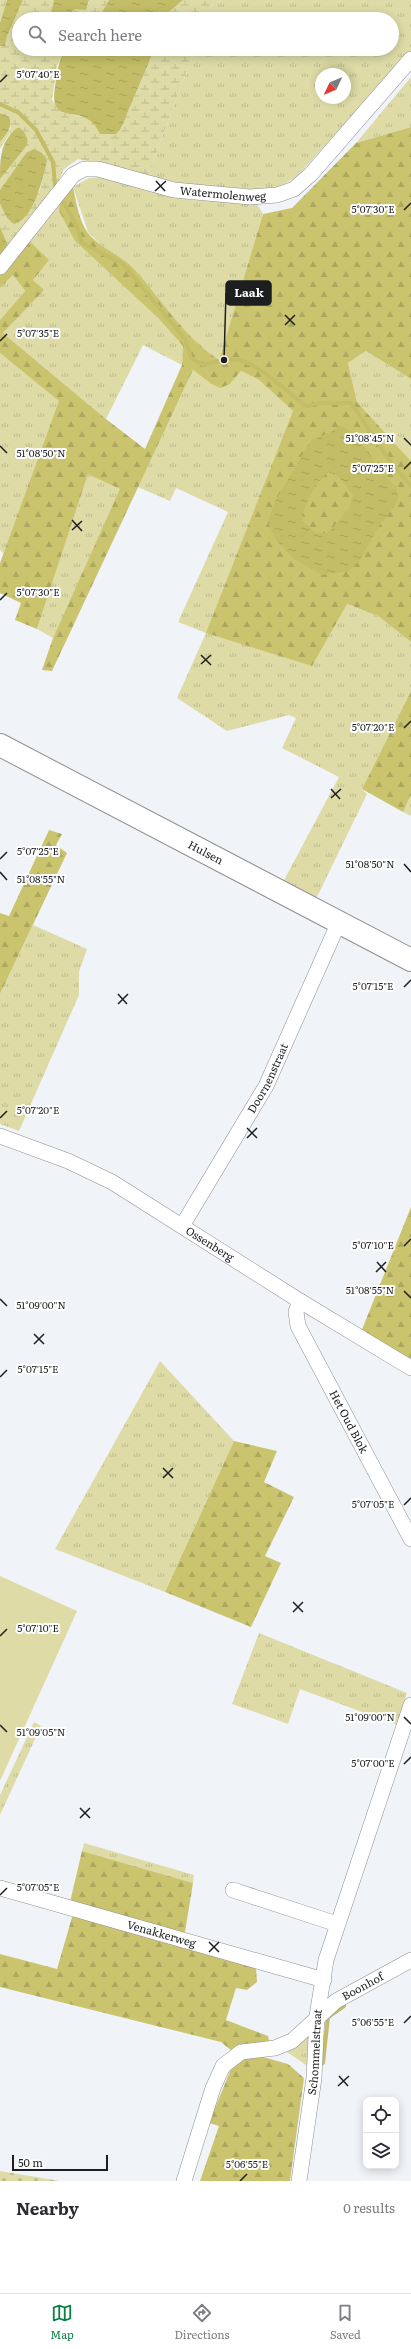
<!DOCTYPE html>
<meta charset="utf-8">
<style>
:root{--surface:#fff;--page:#f7f7f7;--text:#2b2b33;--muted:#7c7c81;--line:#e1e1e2;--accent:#0b8043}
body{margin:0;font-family:Literata,serif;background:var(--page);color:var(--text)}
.controls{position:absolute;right:12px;bottom:12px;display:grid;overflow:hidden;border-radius:8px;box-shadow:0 2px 10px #0003}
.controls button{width:36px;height:36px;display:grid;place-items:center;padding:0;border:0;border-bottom:1px solid var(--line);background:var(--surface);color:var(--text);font:20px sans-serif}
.compass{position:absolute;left:315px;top:68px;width:36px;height:36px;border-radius:50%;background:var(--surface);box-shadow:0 2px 10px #0003;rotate:226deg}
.scale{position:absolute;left:12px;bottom:10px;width:96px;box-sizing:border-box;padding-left:4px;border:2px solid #1d1e20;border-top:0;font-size:11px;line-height:14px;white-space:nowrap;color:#1d1e20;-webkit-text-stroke:3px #fff;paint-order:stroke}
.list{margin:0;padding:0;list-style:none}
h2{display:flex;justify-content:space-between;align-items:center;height:52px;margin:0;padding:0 16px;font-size:17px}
h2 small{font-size:13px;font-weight:400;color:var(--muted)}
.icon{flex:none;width:22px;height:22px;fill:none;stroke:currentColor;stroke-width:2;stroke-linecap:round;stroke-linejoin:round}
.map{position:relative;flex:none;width:411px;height:2181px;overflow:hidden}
.search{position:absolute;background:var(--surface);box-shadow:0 2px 10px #0003;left:12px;right:12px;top:12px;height:44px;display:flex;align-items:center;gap:10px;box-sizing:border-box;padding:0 14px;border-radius:22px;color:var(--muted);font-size:15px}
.sheet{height:112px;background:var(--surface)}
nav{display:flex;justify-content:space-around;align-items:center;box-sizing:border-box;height:56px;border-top:1px solid var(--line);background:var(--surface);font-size:11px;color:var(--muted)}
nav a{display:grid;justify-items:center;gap:2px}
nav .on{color:var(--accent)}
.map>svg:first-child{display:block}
.grass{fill:url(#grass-tufts);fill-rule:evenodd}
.forest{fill:url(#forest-firs)}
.wetland{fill:url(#wetland-marsh)}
.cemetery{fill:url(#cemetery-stones)}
.garden{fill:#dedba7}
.water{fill:url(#water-ripples);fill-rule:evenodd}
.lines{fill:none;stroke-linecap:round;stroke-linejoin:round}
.stream{stroke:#c3bd67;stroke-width:4}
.street-casing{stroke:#8c8f94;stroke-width:16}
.secondary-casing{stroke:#8c8f94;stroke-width:24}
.street{stroke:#fff;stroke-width:15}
.secondary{stroke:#fff;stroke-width:22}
.ticks{fill:none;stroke:#1d1e20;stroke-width:1.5}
.labels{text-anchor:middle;stroke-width:4;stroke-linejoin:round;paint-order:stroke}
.street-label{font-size:11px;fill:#1d1e20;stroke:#fff}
.ticks-label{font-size:10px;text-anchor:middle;fill:#1d1e20;stroke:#fff;stroke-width:4;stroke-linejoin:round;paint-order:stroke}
.leader{fill:none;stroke:#1d1e20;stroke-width:1.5}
.callout-dot{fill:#1d1e20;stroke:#fff;stroke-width:1.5}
.callout{fill:#1d1e20;stroke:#1d1e20;stroke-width:1.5}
.callout-label{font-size:12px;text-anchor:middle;font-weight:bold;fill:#fff}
</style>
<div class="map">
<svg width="411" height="2181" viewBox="0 0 411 2181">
<defs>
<pattern id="grass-tufts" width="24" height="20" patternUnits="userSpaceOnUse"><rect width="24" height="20" fill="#dedba7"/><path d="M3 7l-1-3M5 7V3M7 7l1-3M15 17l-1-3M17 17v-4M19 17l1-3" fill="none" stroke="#bebc8f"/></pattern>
<pattern id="forest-firs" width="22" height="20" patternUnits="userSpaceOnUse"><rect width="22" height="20" fill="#cbc46e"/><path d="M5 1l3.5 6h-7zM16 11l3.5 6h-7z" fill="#aea85f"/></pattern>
<pattern id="wetland-marsh" width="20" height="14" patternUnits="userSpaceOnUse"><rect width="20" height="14" fill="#dedba7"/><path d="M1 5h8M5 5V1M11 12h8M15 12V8" fill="none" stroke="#bebc8f"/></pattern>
<pattern id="cemetery-stones" width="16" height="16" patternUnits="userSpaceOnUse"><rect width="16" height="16" fill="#dedba7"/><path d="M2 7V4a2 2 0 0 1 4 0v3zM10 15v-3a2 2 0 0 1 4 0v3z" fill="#bebc8f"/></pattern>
<pattern id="water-ripples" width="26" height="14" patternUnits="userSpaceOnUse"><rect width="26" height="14" fill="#c3bd67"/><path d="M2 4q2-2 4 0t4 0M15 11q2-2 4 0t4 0" fill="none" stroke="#a7a259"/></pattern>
</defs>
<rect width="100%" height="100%" fill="#f0f4f9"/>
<g class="grass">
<path d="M214,0H411V51L300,173C292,180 284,185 273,188C244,197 177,184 148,175L195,49H392V19H207ZM321,74H345V98H321Z"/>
<path d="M411,77V127L356,143Z"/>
<path d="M101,177L191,200L256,202L263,214L219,360L203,349L175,320L132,267L101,245L88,232L73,187L89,178Z"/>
<path d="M60,200L75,241L158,318L183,346L182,365L143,345L106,419L3,333L43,290L33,280L29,241Z"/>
<path d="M13,275L25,291L0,320V288Z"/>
<path d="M366,351L411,379V461L357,402L348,363Z"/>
<path d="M0,353L60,401L4,554L0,550Z"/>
<path d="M193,370L210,383L230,384L241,371L259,380L293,411L347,604L378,616L411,642V691L362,789L367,794L315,901L282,884L339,777L282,748L296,718L289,715L227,731L177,698L206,633L178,622L228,512L176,488L170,501L138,487Z"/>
<path d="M88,473L121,489L53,638L37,629Z"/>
<path d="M411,795V816L403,812Z"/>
<path d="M33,925L87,949L79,972V995L19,1131L0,1124V994Z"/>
<path d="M160,1361L234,1441L165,1592L55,1549Z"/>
<path d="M259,1633L407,1693L397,1725L300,1689L288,1724L232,1704Z"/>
<path d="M34,1722L41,1726L0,1815V1795Z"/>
<path d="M84,1843L194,1875L193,1883L82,1851Z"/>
<path d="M310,2032L309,2067L287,2052Z"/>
</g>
<g class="forest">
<path d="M411,127V379L366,351L348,363L357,402L411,461V642L378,616L347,604L312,666L206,633L293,411L259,380L241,371L230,384L220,388L210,383L193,370L52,671L42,670L53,638L120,489L88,474L37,629L15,620L21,603L0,593V563L59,401L0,353V320L25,291L13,275L0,288V274L29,241L49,260L33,280L44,290L3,333L106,419L145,449L182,365L183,346L158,318L75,241L59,211L60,200L73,187C76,201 79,221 88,233C100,248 121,255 134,269C162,300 183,336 219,360L263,214L292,208L356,143Z"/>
<path d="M411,691V795L403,812L362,789Z"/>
<path d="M49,830L62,834L56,845L67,853L0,994V913L9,916Z"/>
<path d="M411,1207V1361L361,1332Z"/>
<path d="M234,1441L277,1451L264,1482L294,1497L265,1556L281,1563L251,1627L165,1592Z"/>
<path d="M82,1851L193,1883L184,1938L70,1902Z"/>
<path d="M73,1914L256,1968L257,1982L247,1990L236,1988L226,2020L268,2036L270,2045L232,2051L221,2042L0,1987V1954L57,1969Z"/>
<path d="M263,2057L288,2064L304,2078L290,2181H200L219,2126L209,2123L231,2069L242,2058Z"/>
</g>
<g class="wetland">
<path d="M0,0H7L0,23Z"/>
<path d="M23,0H54L49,19H19V49H65L57,66L52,100L62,112L90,119L97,126L122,128C131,101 145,76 154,49H195L148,175L78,159L64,169L57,185L0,258L7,243L0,227V204L7,218H23L40,190L47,161L26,153L0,190V179L8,168L10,133L0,149V142L11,128L2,114L0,113V46H5L7,36Z"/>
<path d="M89,0H109L98,19H64L75,9L88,6Z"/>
<path d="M183,0H214L207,19H161Z"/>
</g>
<path class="cemetery" d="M0,2171L60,2181H0Z"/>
<path class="garden" d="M0,1576L77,1611L0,1781Z"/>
<g class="water">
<path d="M7,0H23L7,36L5,46H0V23Z"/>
<path d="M54,0H89L86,10L75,9L64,19H49Z"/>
<path d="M109,0H183L161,19H98Z"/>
<path d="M65,49H154C147,69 138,87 130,107C125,117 125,126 116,134H100C86,99 48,131 55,87C57,73 58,62 65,49Z"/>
<path d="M0,113L9,117C13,128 7,133 0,142Z"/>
<path d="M17,128H20C25,132 29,139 27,145L0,179C0,158 0,142 17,128Z"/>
<path d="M34,149L42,153L47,161C43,178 34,219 14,224L7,218L0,204V190L26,153Z"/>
<path d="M0,227L7,243V249L0,256Z"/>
<path d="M340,425L355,434L382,473L396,487L398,497L396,504L379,526L360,560L349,571L322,575L293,558L276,540L268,522L274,503L311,440L331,432ZM328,472L338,476L353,495L350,507L328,533H316L302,521C305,501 313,486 328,472Z"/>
</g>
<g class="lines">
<g class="stream">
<path d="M0,104L19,113L36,130L53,162L55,185"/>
<path d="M63,201L77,227L82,243L123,264L185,339L191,358L203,365C215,362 227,358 239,360C257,363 290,394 306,406L322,403H351L392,464L411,486"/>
<path d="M323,2063L328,2017L344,2006"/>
</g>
<g class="street-casing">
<g id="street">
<path id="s1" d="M0,267L73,175L84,169H98L174,190L250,197L277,195L294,189L311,174L411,59"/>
<path id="s2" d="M0,1136L68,1161L112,1182L300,1301L411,1368"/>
<path id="s3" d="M182,1226L266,1086L339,922"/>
<path id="s4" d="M300,1301L296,1312L298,1326L411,1539"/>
<path id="s5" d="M0,1888L324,1980"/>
<path d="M233,1890L337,1924"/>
<path id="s6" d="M184,2181L213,2088L223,2066L241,2052L275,2048L292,2041L336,2001L411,1960"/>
<path id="s7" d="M299,2181L314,2078L317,2016L326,1960L411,1705"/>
</g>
</g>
<g class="secondary-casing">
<g id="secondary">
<path id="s8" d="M0,745L411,960"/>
</g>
</g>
<use href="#street" class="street"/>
<use href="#secondary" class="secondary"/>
</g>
<path class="ticks" d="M0,82L7,75M156,181L165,191M155,191L166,181M404,210L411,203M285,315L295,325M285,325L295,315M0,341L7,334M404,438L411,445M0,446L7,453M404,469L411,462M72,520L82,531M72,530L82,521M0,600L7,593M201,655L211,665M201,664L211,655M404,728L411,721M331,789L340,799M331,798L341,789M0,859L7,852M404,864L411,872M0,872L7,880M404,987L411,980M118,994L127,1004M118,1004L128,994M0,1118L7,1111M247,1128L257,1138M247,1138L257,1128M404,1246L411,1239M377,1262L386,1272M376,1272L386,1262M404,1291L411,1298M0,1299L7,1306M34,1334L44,1344M34,1344L44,1334M0,1377L7,1370M163,1468L173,1478M163,1478L173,1468M404,1505L411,1498M293,1602L303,1612M293,1612L303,1602M0,1636L7,1629M404,1717L411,1724M0,1725L7,1732M404,1764L411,1757M80,1808L90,1818M80,1818L90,1808M0,1895L7,1888M209,1942L219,1952M209,1952L219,1942M404,2023L411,2016M339,2076L348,2086M338,2086L349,2076M240,2181L247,2174"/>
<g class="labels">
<g class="street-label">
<text dy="4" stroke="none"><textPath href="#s1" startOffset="272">Watermolenweg</textPath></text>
<text dy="4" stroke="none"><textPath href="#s8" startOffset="232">Hulsen</textPath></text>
<text dy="4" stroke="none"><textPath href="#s3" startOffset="171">Doornenstraat</textPath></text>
<text dy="4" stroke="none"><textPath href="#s2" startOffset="237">Ossenberg</textPath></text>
<text dy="4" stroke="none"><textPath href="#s4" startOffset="134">Het Oud Blok</textPath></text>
<text dy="4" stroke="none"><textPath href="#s5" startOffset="168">Venakkerweg</textPath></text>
<text dy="4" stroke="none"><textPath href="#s6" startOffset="287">Boonhof</textPath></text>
<text dy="4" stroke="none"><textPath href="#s7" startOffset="130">Schommelstraat</textPath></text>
</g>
</g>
<g class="ticks-label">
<text x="38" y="78">5°07'40"E</text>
<text x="373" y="213">5°07'30"E</text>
<text x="38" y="337">5°07'35"E</text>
<text x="370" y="442">51°08'45"N</text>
<text x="41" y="457">51°08'50"N</text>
<text x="373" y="472">5°07'25"E</text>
<text x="38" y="596">5°07'30"E</text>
<text x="373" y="731">5°07'20"E</text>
<text x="38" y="855">5°07'25"E</text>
<text x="370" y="868">51°08'50"N</text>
<text x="41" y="883">51°08'55"N</text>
<text x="373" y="990">5°07'15"E</text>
<text x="38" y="1114">5°07'20"E</text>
<text x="373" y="1249">5°07'10"E</text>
<text x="370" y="1294">51°08'55"N</text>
<text x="41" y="1309">51°09'00"N</text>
<text x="38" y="1373">5°07'15"E</text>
<text x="373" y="1508">5°07'05"E</text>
<text x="38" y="1632">5°07'10"E</text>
<text x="370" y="1721">51°09'00"N</text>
<text x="41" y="1736">51°09'05"N</text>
<text x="373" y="1767">5°07'00"E</text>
<text x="38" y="1891">5°07'05"E</text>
<text x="373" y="2026">5°06'55"E</text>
<text x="247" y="2168">5°06'55"E</text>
</g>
<path class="leader" d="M224 360L226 293"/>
<circle class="callout-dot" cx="224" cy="360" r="4"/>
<rect class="callout" x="226" y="281" width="45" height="24" rx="4"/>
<g class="callout-label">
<text x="249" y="297">Laak</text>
</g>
</svg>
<div class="controls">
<button><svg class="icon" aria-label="locate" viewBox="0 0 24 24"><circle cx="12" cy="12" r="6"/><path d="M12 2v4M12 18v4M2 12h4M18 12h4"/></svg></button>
<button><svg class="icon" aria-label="layers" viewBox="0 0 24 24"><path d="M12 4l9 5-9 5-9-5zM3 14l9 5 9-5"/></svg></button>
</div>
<svg class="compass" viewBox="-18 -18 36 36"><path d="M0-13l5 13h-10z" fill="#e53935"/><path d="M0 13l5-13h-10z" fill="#7c7c81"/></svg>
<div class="scale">50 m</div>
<div class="search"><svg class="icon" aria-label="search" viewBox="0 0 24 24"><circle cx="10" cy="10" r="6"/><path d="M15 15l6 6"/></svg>Search here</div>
</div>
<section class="sheet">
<h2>Nearby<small>0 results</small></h2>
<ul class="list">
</ul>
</section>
<nav>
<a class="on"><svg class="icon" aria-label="map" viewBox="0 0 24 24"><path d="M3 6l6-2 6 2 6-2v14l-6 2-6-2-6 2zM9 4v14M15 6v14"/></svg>Map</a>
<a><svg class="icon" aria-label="directions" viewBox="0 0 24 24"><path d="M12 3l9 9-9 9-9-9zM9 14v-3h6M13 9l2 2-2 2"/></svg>Directions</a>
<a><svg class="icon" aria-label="saved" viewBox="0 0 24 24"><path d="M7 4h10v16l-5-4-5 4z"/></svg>Saved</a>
</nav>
